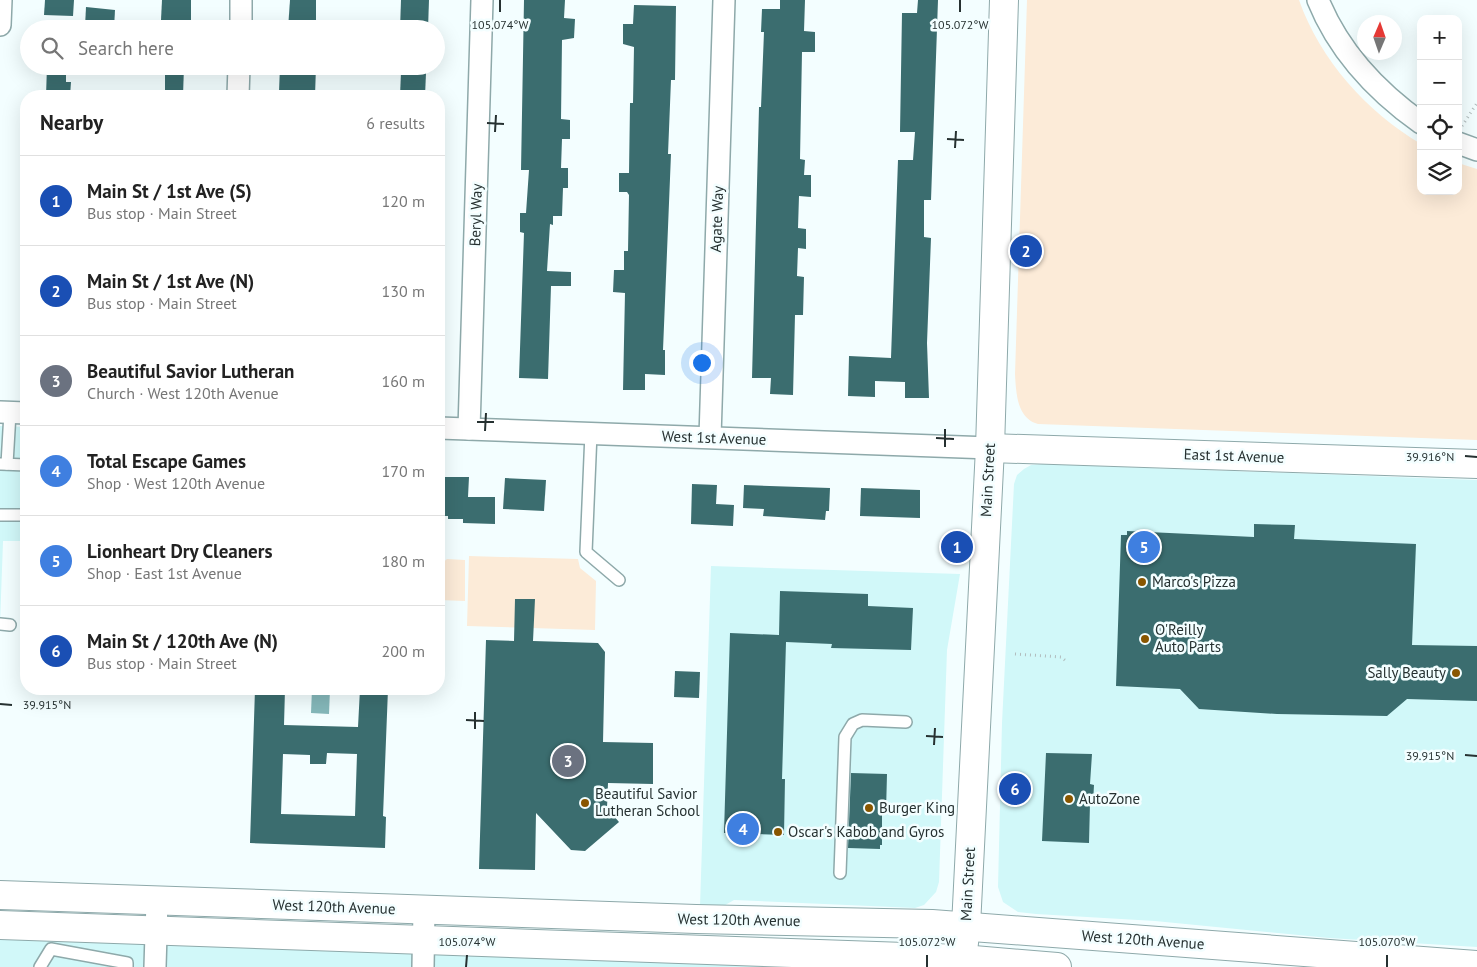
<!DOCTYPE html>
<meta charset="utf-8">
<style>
:root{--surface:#fff;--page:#f2f2f2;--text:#222;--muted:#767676;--line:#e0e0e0;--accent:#1a73e8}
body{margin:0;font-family:"PT Sans",sans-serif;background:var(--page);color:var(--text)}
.controls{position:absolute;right:15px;top:15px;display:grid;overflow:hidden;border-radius:10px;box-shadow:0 5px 20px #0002}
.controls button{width:45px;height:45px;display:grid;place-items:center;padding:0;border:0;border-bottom:1px solid var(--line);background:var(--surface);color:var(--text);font:25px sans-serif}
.compass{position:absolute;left:1357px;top:15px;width:45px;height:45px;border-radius:50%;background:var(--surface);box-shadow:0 5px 20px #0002;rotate:2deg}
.you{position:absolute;left:701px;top:362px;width:18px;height:18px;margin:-12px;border:4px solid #fff;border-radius:50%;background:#1a73e8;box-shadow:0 0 0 8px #1a73e833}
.badge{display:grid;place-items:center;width:32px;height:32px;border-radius:50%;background:var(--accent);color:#fff;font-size:16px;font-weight:700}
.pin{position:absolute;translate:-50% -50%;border:2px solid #fff;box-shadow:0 1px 5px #0006}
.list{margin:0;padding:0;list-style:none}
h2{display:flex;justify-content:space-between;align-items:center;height:65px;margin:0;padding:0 20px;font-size:21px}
h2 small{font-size:16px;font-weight:400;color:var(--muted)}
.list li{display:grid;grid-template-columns:32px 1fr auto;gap:15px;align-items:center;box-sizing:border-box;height:90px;padding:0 20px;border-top:1px solid var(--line)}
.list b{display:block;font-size:19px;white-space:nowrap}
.list p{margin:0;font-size:16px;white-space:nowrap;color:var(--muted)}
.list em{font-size:16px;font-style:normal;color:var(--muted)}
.icon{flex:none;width:28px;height:28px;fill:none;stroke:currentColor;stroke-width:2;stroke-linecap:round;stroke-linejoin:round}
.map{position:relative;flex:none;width:1477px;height:967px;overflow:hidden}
.search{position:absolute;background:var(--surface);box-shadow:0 5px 20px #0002;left:20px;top:20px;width:425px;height:55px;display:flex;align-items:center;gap:12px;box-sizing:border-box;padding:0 18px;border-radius:28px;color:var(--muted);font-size:19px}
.panel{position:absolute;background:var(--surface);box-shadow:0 5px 20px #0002;left:20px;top:90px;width:425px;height:605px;border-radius:20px}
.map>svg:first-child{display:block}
.built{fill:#d1f8f9}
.green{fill:#fcebd8}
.water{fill:#85b8ba}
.building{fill:#3b6d6f;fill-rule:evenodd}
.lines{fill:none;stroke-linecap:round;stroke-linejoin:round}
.service-casing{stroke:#8ea9aa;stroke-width:14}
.minor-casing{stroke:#8ea9aa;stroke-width:24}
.tertiary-casing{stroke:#8ea9aa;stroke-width:30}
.secondary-casing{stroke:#8ea9aa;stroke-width:30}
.primary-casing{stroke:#8ea9aa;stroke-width:30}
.path{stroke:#b1bcbd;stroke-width:3;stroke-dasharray:1 4;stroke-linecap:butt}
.service{stroke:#fff;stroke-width:11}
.minor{stroke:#fff;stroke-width:21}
.tertiary{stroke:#fff;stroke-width:28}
.secondary{stroke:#fff;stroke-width:28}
.primary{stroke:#fff;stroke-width:28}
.ticks{fill:none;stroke:#263131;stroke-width:2}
.poi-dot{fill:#895600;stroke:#f3feff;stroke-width:2}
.labels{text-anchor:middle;stroke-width:5;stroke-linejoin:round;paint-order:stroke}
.street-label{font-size:15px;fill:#263131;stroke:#f3feff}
.poi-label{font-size:15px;fill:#263131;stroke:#f3feff;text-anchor:start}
.ticks-label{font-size:12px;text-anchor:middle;fill:#263131;stroke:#f3feff;stroke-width:5;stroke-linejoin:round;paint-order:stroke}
</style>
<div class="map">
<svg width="1477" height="967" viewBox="0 0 1477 967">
<rect width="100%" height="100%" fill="#f3feff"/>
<g class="built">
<path d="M0,426L26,427V541H3L0,625Z"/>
<path d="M1043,464L1477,480V947L1329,938L1155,921L1036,914L1018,912L1003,902L998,887L1002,723L1014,484L1017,475L1024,469L1031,465Z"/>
<path d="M711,566L960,574L947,650L939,882L936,892L924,905L915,908L734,900L720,908L700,907Z"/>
<path d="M0,926L942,967H0Z"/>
</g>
<g class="green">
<path d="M1027,0H1299C1320,60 1367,112 1421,144V191H1458V163L1477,169V440L1038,424C1017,418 1016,393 1015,374Z"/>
<path d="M469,556L578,559L580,568L596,581L595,630L467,626Z"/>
<path d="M447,559L465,560V601L439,600V566Z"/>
</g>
<path class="water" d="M312,689H330L329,714L311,713Z"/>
<g class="building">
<path d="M45,0H74L73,16L44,15Z"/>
<path d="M162,0H191V20H161Z"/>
<path d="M290,0H316V29H288Z"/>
<path d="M401,0H429L428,29H400Z"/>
<path d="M524,0H565L564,18L575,19L574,38L562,40L561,119L570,120V139H562L561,168H568V188H563L562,216H553V225L550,224L547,271L571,272V286H551L548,379L519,378L524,233L520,232V213H526L529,170H521Z"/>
<path d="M780,0H805L804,31L815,32V52H802L800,159L805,160L804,175H811V197L799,196L798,228L806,229V249L798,248L797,276L804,277L803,315H795L793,395L770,394L771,378H752L759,107H761L764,32H761L762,9H780Z"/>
<path d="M918,0H938L931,200H924V237L931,238L927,343L929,398H905V382L875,381V397L848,396L849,356L891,358L898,160H913L915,132H900L902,13H917Z"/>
<path d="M634,5L676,6L675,80H671L668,154H671L663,350H665V375L645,374V390H623L625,293L613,292L614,270H624V251H628L629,195L627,192H619V173H629L630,103H633L634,47L623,44V24H633Z"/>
<path d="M86,7L115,10L114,29L85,27Z"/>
<path d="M47,66H66V82H71L70,96H46Z"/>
<path d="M165,66H184L183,96H165Z"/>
<path d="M280,66H316L315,96H287V93L279,92Z"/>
<path d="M401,72L426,73L425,96H400Z"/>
<path d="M445,477H469L468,497H495V524L463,523V519H448V516H444Z"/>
<path d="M505,478L546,480L544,511L503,509Z"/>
<path d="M692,484L717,485L716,504L734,505L733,526L691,524Z"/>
<path d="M744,485L830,488L829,511H826L825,520L763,516L764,509L743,508Z"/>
<path d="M861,488L920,490V518L860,516Z"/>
<path d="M1254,524L1295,525L1294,539L1416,544L1412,645L1477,646V701L1407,699L1387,716L1277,714L1199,709L1180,689L1116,686L1121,535H1127V531L1254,537Z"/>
<path d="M780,591L868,594V606L913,608L911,650L831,648L832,644L786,642L782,779H785L784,835L724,833L730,633L779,635Z"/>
<path d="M515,599H535L533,641L598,643L605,652L603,742L653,743V784L608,783L607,808L619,822L585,851L571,850L536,813L535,870L479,869L486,640L514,641Z"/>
<path d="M675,671L700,672L699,698L674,697Z"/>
<path d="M255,689H285L284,725L358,727L360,689H388L383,816L386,817L385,848L250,843ZM327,753L357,754L355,816L281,814L283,754L310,755V764H326Z"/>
<path d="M1046,753L1092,754L1090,784L1094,785L1093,803H1090L1089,843L1042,841Z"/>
<path d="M851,773L887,774L886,812H882V845H880V849L848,848Z"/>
</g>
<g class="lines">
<g class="service-casing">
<g id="service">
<path d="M591,433L586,552L619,580"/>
<path d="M1,464L26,465"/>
<path d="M7,464L10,413"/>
<path d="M0,515H26"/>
<path d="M0,624L10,625"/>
<path d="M840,873L845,737L853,724L862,720L906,722"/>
<path d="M40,967L51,949L127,963V967"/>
</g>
</g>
<g class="minor-casing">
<g id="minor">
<path d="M1318,0C1339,52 1376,91 1421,123"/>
<path d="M0,25L1,0"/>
<path d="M241,29V0"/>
<path d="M238,96L239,66"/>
<path d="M1458,143L1477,150"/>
<path d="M0,412L26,413"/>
<path d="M439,428L990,448"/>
<path d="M469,429L482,0"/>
<path d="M710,437L724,0"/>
<path d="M155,967L157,901"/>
<path d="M423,967L424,910"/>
</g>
</g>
<g class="tertiary-casing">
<path id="tertiary" d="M990,448L1477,464"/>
</g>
<g class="secondary-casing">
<path id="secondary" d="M959,967L962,959L966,926L990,448L1004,0"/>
</g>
<g class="primary-casing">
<g id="primary">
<path d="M0,895L696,919L932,924L1477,965"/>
<path d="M0,925L962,959L1057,967"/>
</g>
</g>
<g class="path">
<path d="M1462,126L1477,103"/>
<path d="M1015,654L1061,657L1066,661"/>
</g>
<use href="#service" class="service"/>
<use href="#minor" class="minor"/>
<use href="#tertiary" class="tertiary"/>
<use href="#secondary" class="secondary"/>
<use href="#primary" class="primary"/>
</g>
<path class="ticks" d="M500,12V0M960,12V0M487,123L504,124M495,132L496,115M947,139L964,140M955,148L956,131M477,422H494M485,431L486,413M936,438L954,439M945,447V429M1465,456L1477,457M0,704L12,705M466,720L484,721M475,729V712M926,736L943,737M934,745L935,728M1465,755L1477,756M466,967L467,955M927,967V955M1387,967V955"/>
<g class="poi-dot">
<circle cx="1142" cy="582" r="5"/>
<circle cx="1145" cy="639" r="5"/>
<circle cx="1456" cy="673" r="5"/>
<circle cx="1069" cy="799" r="5"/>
<circle cx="585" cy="803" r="5"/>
<circle cx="869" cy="808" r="5"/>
<circle cx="778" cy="832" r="5"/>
</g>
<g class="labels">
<g class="street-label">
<text transform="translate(476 215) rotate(-88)" y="5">Beryl Way</text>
<text transform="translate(717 219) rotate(-88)" y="5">Agate Way</text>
<text transform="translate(714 438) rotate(2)" y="5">West 1st Avenue</text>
<text transform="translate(1234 456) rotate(2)" y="5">East 1st Avenue</text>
<text transform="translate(988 480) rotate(-87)" y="5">Main Street</text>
<text transform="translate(968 884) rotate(-87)" y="5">Main Street</text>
<text transform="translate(334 907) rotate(2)" y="5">West 120th Avenue</text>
<text transform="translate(739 920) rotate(1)" y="5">West 120th Avenue</text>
<text transform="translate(1143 940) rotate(4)" y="5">West 120th Avenue</text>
</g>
<g class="poi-label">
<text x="1152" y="587">Marco's Pizza</text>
<text x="1155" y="635">O'Reilly<tspan x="1155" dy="17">Auto Parts</tspan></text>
<text x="1446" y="678" text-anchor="end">Sally Beauty</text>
<text x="595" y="799">Beautiful Savior<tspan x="595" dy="17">Lutheran School</tspan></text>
<text x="1079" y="804">AutoZone</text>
<text x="879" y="813">Burger King</text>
<text x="788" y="837">Oscar's Kabob and Gyros</text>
</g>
</g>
<g class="ticks-label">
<text x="500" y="29">105.074°W</text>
<text x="960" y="29">105.072°W</text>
<text x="1430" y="461">39.916°N</text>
<text x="47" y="709">39.915°N</text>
<text x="1430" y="760">39.915°N</text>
<text x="467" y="946">105.074°W</text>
<text x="927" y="946">105.072°W</text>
<text x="1387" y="946">105.070°W</text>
</g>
</svg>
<div class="controls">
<button>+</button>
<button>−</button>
<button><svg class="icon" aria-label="locate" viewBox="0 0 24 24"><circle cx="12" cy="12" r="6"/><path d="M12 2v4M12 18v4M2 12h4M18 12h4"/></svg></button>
<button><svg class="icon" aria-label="layers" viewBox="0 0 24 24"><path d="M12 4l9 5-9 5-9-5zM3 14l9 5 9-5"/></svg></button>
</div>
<svg class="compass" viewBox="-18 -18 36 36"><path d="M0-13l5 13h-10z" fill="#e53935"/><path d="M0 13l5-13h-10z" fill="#767676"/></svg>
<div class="you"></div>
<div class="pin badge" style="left:957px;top:547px;background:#1a4fb4">1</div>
<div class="pin badge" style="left:1026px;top:251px;background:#1a4fb4">2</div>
<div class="pin badge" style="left:568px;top:761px;background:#6b7280">3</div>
<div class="pin badge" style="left:743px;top:829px;background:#3f7fe0">4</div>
<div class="pin badge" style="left:1144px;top:547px;background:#3f7fe0">5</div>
<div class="pin badge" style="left:1015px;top:789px;background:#1a4fb4">6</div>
<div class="search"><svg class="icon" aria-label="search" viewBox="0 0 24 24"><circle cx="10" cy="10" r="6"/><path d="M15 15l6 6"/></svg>Search here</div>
<section class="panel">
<h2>Nearby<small>6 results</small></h2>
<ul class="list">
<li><span class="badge" style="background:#1a4fb4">1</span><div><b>Main St / 1st Ave (S)</b><p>Bus stop · Main Street</p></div><em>120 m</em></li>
<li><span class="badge" style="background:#1a4fb4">2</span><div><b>Main St / 1st Ave (N)</b><p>Bus stop · Main Street</p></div><em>130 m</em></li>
<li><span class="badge" style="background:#6b7280">3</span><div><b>Beautiful Savior Lutheran</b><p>Church · West 120th Avenue</p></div><em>160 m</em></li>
<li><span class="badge" style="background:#3f7fe0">4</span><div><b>Total Escape Games</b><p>Shop · West 120th Avenue</p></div><em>170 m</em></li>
<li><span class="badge" style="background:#3f7fe0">5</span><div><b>Lionheart Dry Cleaners</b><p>Shop · East 1st Avenue</p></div><em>180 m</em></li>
<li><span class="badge" style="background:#1a4fb4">6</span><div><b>Main St / 120th Ave (N)</b><p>Bus stop · Main Street</p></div><em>200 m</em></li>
</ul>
</section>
</div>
